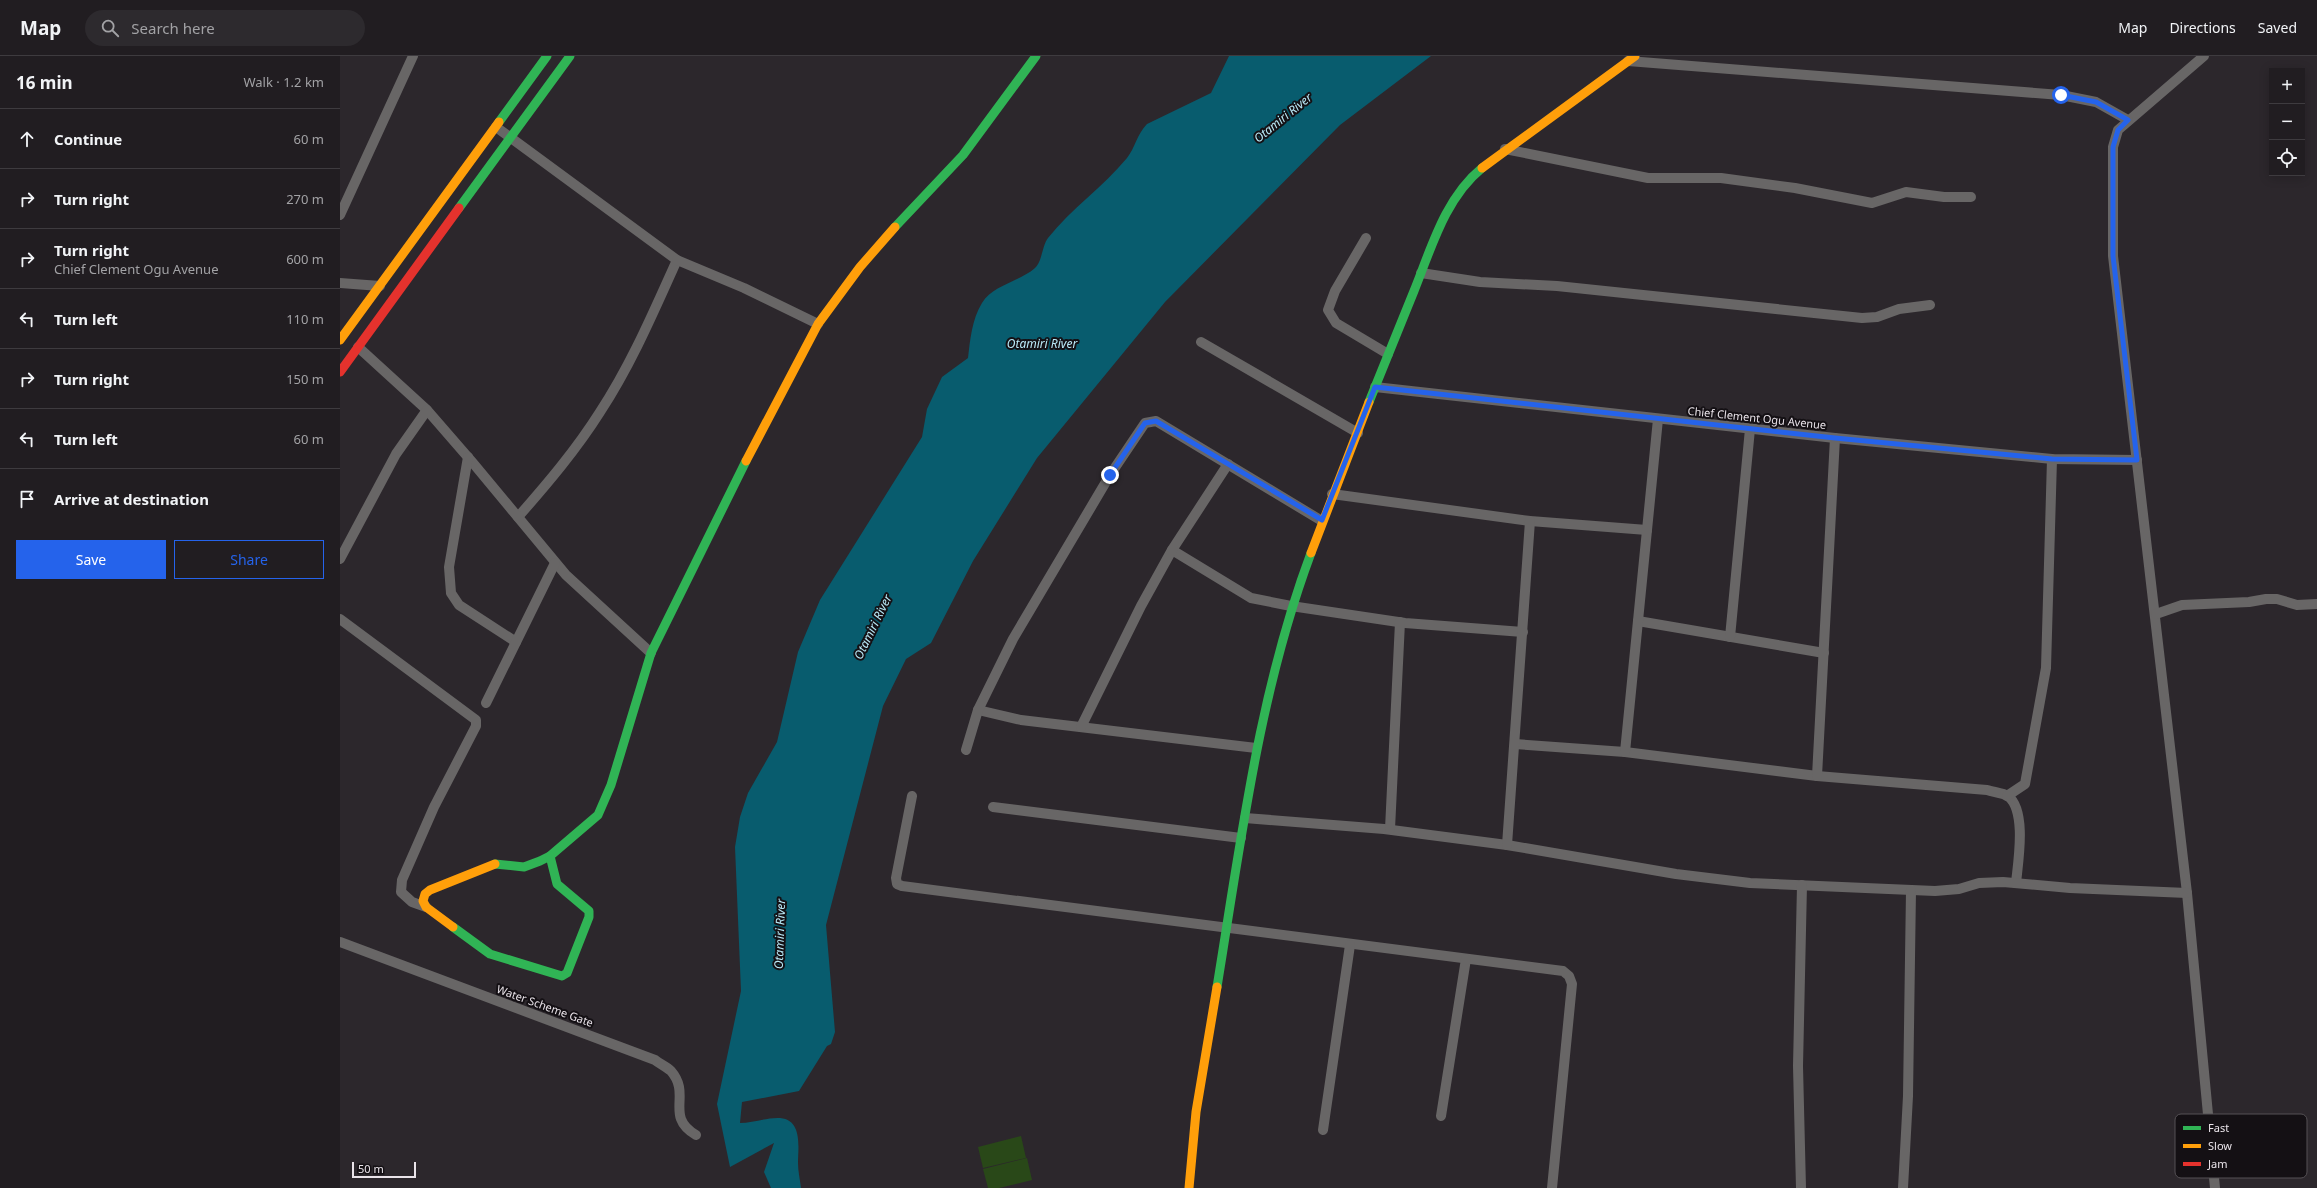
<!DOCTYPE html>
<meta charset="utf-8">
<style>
:root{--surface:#211d21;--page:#2d2a2e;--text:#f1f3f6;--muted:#a2a2a5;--line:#3e3b3f;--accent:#2563eb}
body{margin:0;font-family:"Noto Sans",sans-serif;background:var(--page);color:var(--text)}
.controls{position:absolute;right:12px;top:12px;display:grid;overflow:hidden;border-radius:0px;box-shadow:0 2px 10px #0003}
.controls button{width:36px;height:36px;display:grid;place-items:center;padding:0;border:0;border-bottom:1px solid var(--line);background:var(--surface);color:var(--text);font:20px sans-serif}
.scale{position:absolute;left:12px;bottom:10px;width:64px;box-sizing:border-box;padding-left:4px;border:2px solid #eae4ea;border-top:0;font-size:11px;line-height:14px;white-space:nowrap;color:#eae4ea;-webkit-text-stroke:3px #141014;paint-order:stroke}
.stop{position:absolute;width:12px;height:12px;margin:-9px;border:3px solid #2563eb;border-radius:50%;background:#fff}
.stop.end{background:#2563eb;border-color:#fff;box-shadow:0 1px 4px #0008}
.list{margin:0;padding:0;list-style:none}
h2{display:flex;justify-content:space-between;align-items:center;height:52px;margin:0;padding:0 16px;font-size:17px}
h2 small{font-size:13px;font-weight:400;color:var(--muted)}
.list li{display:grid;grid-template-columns:26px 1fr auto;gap:12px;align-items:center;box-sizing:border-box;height:60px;padding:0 16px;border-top:1px solid var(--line)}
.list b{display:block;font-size:15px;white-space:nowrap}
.list p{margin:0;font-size:13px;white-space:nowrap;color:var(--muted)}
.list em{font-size:13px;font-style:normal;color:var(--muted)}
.actions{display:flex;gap:8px;padding:12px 16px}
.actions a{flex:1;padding:9px 0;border:1px solid var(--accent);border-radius:0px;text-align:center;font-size:14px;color:var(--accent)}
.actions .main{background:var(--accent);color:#fff}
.icon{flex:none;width:22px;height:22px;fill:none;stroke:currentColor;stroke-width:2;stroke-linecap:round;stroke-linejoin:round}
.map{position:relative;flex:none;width:1977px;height:1132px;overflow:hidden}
header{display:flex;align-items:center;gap:24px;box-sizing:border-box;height:56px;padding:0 20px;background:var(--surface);border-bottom:1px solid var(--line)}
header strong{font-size:19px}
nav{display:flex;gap:22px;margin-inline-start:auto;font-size:14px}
.search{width:280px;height:36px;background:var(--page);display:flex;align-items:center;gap:10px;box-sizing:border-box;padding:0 14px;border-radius:22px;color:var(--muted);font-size:15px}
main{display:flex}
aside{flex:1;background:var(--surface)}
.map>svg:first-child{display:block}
.green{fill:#294818}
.water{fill:#085c6e}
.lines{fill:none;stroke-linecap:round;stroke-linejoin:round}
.street{stroke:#686666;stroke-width:10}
.fast{stroke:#30b455;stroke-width:9}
.slow{stroke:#ff9f0a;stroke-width:9}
.jam{stroke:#e5322d;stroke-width:9}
.route{stroke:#2563eb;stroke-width:5}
.labels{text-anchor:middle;stroke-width:4;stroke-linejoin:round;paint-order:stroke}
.street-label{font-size:11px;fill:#eae4ea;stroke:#141014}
.water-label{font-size:12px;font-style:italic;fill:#baeaf8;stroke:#141014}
.key{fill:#141014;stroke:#545054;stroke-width:1}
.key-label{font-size:11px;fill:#eae4ea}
</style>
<header>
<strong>Map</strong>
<div class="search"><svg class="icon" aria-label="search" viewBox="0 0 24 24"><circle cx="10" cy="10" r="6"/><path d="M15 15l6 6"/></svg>Search here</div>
<nav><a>Map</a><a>Directions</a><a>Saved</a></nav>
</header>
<main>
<aside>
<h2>16 min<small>Walk · 1.2 km</small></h2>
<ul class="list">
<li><svg class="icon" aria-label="ahead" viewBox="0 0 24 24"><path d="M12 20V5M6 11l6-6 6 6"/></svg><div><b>Continue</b></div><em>60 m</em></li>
<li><svg class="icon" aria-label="right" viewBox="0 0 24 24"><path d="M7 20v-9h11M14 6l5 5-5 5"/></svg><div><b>Turn right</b></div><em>270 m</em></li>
<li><svg class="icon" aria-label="right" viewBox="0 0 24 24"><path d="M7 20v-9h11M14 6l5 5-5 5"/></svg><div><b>Turn right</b><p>Chief Clement Ogu Avenue</p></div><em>600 m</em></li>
<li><svg class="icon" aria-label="left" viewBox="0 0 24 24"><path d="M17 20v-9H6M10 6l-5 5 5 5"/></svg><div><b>Turn left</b></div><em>110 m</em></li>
<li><svg class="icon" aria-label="right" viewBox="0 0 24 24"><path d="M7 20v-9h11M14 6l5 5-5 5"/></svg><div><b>Turn right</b></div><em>150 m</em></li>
<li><svg class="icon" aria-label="left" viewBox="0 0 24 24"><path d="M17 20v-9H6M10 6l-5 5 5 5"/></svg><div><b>Turn left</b></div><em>60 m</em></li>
<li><svg class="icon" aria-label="arrive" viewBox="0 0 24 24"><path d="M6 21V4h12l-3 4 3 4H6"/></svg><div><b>Arrive at destination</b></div></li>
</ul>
<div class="actions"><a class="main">Save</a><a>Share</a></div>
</aside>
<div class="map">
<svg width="1977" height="1132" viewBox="0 0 1977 1132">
<rect width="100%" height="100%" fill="#2c272c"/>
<g class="green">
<path d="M681,1080L686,1102L643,1112L638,1091Z"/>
<path d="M687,1102L692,1124L659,1132H648L643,1113Z"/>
</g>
<path class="water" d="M889,0H1091L1000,69L825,246L697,402L633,505L591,587L566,603L543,650L486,869L495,976L491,988L487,990L459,1035L402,1046L400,1067C413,1067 428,1061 440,1062C463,1064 458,1092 458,1107C458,1115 460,1124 461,1132H431L424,1116L434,1087L390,1111L377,1048L401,935L395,791L400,761L408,737L437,686L458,596L480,544L582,381L587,353L602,321L628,302C630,284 632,263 642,247C653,229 679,226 695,212C702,206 702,190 708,182C731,153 763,131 787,102C795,92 797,78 807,68L871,37Z"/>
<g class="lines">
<g class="street">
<path d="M1864,0L1778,74L1773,91V200L1847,837L1875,1132"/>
<path d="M1288,5L1721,39L1756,46L1788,64"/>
<path d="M156,71L337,204C314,255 291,309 260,356C236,394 207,428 178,461"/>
<path d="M1165,93L1308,122H1381L1455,132L1532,147L1566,136L1604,141H1631"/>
<path d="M0,159L73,0"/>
<path d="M1026,182L995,235L988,254L996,267L1048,298"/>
<path d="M337,204L404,232L478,268"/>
<path d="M1081,217L1140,226L1217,230L1522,262L1537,261L1559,253L1590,249"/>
<path d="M0,227L40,230"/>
<path d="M861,286L1018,377"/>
<path d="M18,291L87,354L133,407L226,519L311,597"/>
<path d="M1035,331L1495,382L1712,403L1797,404"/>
<path d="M128,401L109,511L111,537L119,549L176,586"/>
<path d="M992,438L1190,465L1307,474"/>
<path d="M832,494L911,542L951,550L1065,567L1183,576"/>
<path d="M0,503L56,398L87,354"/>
<path d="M1816,558L1842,549L1909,546L1926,543H1937L1957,549L1977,548"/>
<path d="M0,563L136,664V670L94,751L62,824L61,836L72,846L86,851"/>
<path d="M1298,565L1484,597"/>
<path d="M1390,581L1410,373"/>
<path d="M146,647L215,507"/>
<path d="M638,654L681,664L916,692"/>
<path d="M741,671L801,550L832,494L888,408"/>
<path d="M1175,688L1285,696L1477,720L1647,734C1653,736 1663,737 1668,740C1687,755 1678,806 1676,827"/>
<path d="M626,694L638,654L673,583L770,419L805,367L816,365L982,465"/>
<path d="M1285,696L1318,363"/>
<path d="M1477,720L1495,382"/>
<path d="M572,740L556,822L557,828L562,830L1223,915L1229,920L1232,928L1212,1132"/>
<path d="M1667,740L1685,728L1706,612L1712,403"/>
<path d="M653,751L901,782"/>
<path d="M905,762L1044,773L1167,789L1336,818L1410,827L1595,835L1619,833L1639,827L1663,826L1730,832L1847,837"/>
<path d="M1050,773L1060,566"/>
<path d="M1167,789L1190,465"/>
<path d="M0,886L315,1004C320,1008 327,1011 331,1015C352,1039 324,1060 356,1079"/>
<path d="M1101,1060L1126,903"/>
<path d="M983,1074L1010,889"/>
<path d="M1461,1132L1458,1010L1462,829"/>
<path d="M1563,1132L1568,1040L1571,834"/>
</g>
<g class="fast">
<path d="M159,66L207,0"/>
<path d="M119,152L230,0"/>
<path d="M555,171L623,99L696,0"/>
<path d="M1029,346C1044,309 1059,272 1074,235C1091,193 1105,142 1142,112"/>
<path d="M155,808L184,811L200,805L210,800L258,759L271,729L311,597L406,405"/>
<path d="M113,871L150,898L222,920L227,917L249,861V855L217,828L210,800"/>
<path d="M877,931C901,785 919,636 971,497"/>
</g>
<g class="slow">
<path d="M1142,112L1295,0"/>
<path d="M0,284L159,66"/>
<path d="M406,405L478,268L520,211L555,171"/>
<path d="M971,497L1029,346"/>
<path d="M113,871L86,851L83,845L85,838L90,834L155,808"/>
<path d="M849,1132L856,1056L877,931"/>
</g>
<path class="jam" d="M0,316L119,152"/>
</g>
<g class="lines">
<path class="route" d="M770,419L805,367L816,365L982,464L1035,331L1495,382L1712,403L1797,404L1773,200V91L1778,74L1788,64L1756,46L1721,39"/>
</g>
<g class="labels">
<g class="street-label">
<text transform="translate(1417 362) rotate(6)" y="4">Chief Clement Ogu Avenue</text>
<text transform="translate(205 950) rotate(20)" y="4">Water Scheme Gate</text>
</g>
<g class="water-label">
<text transform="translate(943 62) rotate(-39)" y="4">Otamiri River</text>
<text x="702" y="292">Otamiri River</text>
<text transform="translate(533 571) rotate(-64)" y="4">Otamiri River</text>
<text transform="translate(440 878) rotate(-88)" y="4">Otamiri River</text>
</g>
</g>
<rect x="1835" y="1058" width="132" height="64" rx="6" class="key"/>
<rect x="1843" y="1070" width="18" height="4" fill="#30b455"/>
<rect x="1843" y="1088" width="18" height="4" fill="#ff9f0a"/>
<rect x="1843" y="1106" width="18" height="4" fill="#e5322d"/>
<g class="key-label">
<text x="1868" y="1076">Fast</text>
<text x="1868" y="1094">Slow</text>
<text x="1868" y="1112">Jam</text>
</g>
</svg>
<div class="controls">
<button>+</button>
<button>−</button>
<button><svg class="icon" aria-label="locate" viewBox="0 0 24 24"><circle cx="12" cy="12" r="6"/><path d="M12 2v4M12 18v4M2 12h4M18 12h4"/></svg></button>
</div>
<div class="scale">50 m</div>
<div class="stop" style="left:1721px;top:39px"></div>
<div class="stop end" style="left:770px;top:419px"></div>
</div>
</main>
